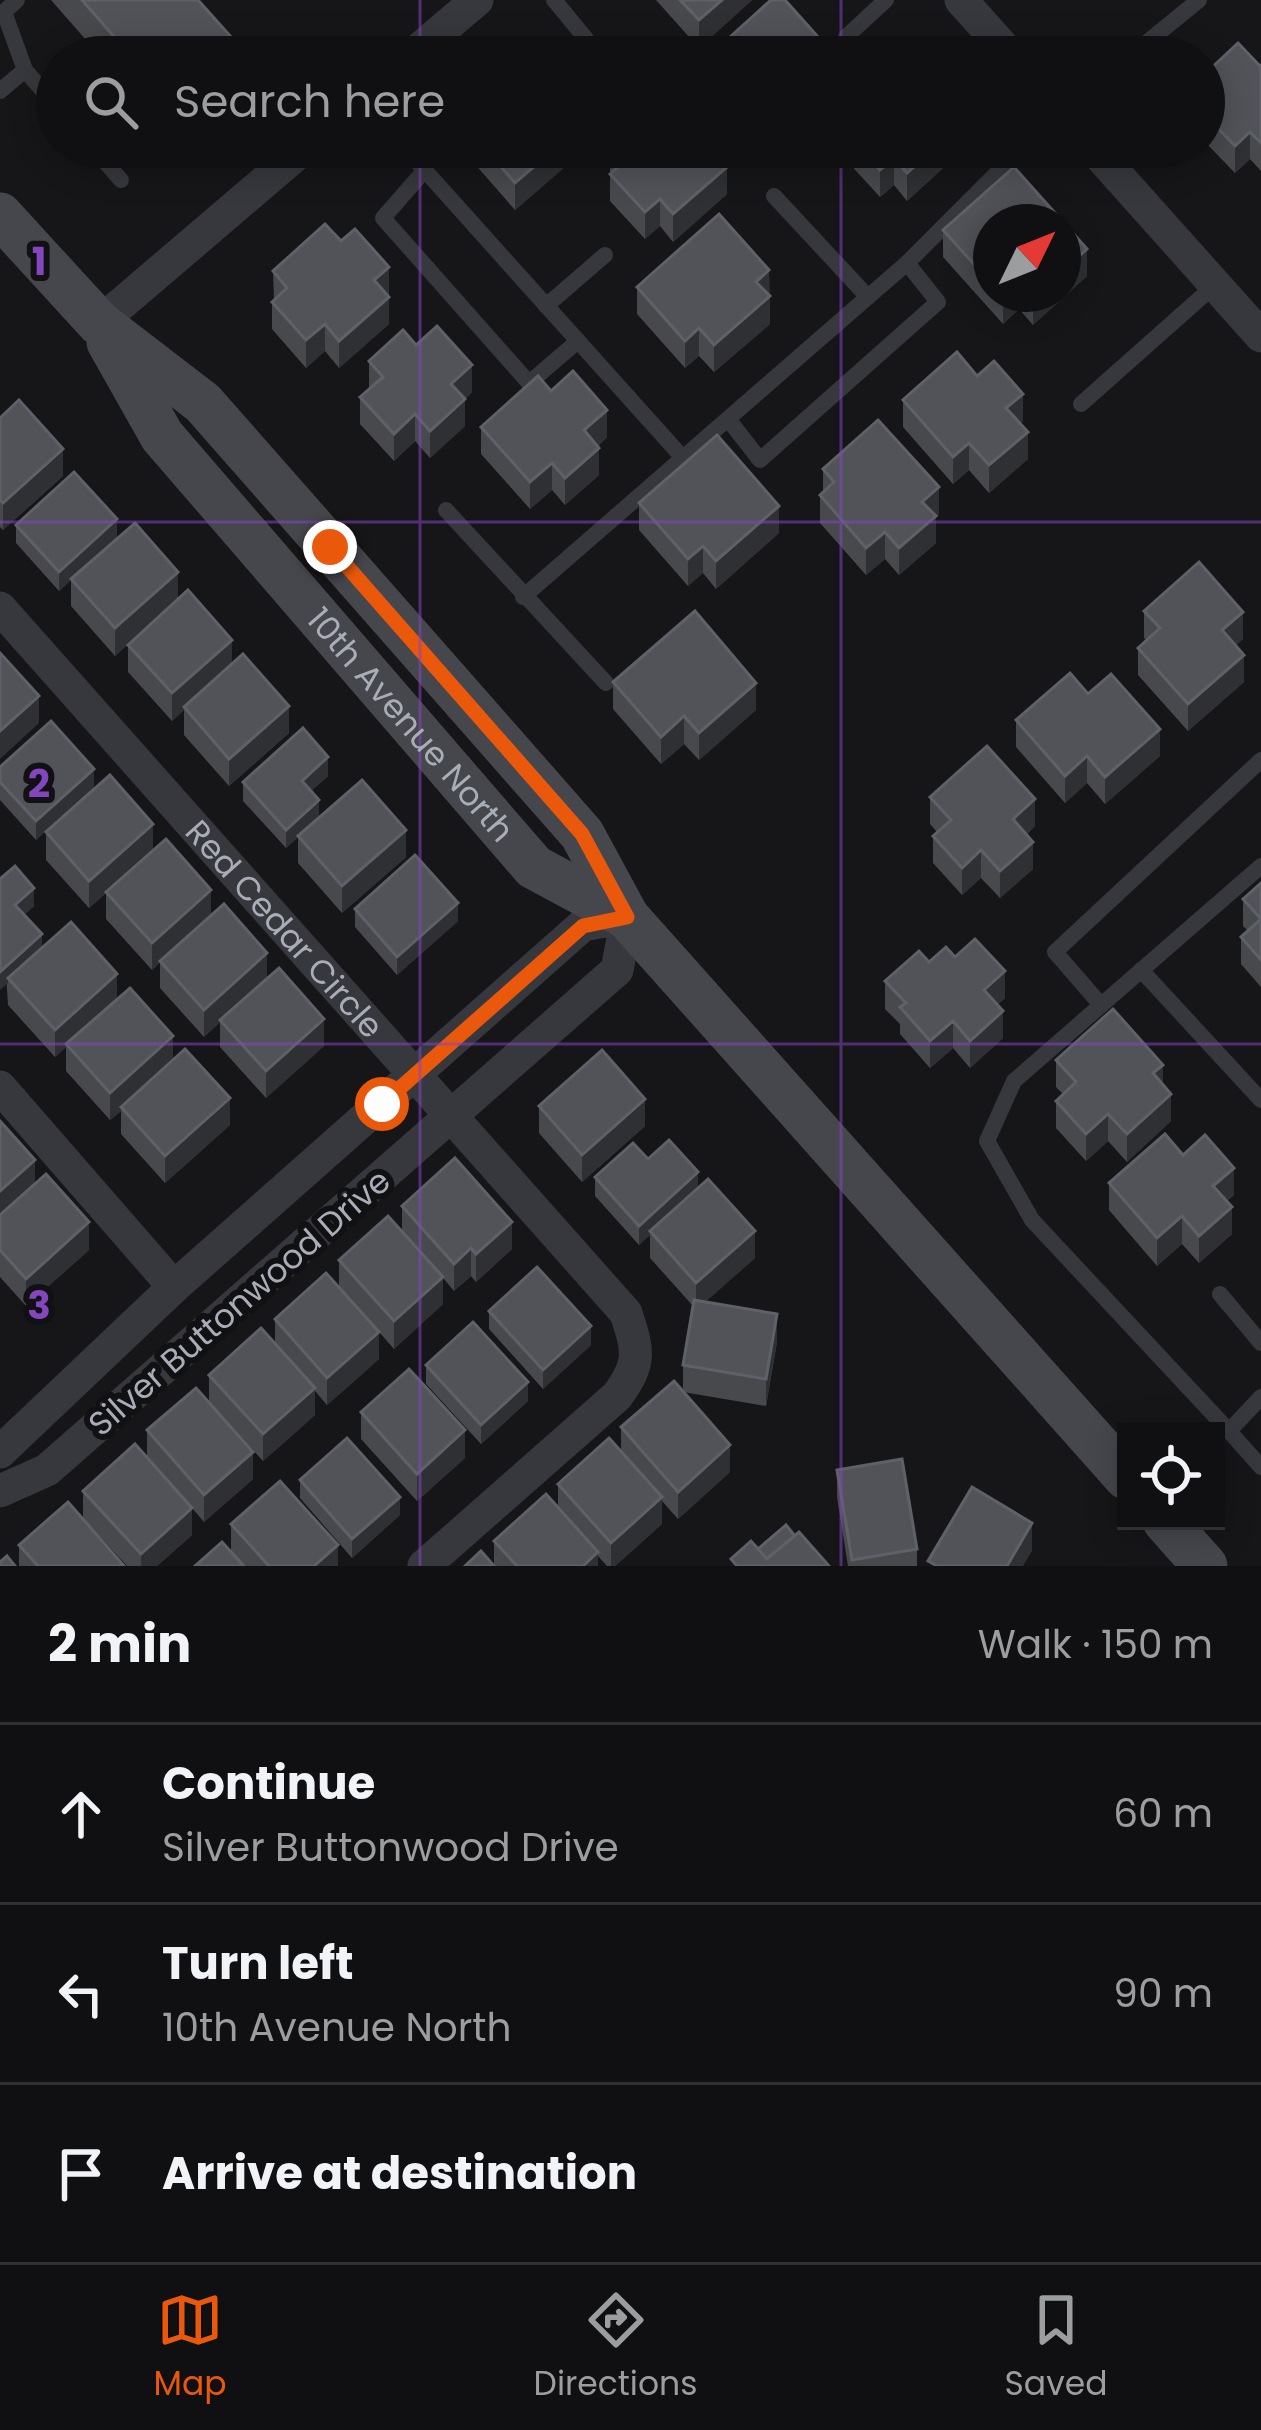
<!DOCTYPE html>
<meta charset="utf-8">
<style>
:root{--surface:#101012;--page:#1e1e20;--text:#f1f3f6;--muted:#9c9d9f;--line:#303032;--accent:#ea580c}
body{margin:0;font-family:Poppins,sans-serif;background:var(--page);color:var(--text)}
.controls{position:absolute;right:36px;bottom:36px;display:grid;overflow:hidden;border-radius:0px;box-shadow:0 6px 30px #0003}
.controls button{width:108px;height:108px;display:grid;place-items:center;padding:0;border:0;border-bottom:3px solid var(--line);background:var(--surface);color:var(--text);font:60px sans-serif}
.compass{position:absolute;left:973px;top:204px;width:108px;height:108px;border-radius:50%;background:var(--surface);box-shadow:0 6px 30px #0003;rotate:47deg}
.stop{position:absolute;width:36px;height:36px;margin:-27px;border:9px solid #ea580c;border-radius:50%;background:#fff}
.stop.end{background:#ea580c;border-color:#fff;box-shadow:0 3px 12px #0008}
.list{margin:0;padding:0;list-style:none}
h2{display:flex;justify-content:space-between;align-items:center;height:156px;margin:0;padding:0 48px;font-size:51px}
h2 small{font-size:39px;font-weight:400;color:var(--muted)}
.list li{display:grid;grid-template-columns:78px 1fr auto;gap:36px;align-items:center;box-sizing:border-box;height:180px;padding:0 48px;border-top:3px solid var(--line)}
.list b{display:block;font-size:45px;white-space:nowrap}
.list p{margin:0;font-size:39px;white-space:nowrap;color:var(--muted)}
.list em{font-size:39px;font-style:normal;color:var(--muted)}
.icon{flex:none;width:66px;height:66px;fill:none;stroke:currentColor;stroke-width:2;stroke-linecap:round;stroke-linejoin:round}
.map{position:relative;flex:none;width:1261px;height:1566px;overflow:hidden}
.search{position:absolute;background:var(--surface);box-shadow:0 6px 30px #0003;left:36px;right:36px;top:36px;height:132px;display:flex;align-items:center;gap:30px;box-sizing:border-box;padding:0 42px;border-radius:66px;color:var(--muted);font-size:45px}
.sheet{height:696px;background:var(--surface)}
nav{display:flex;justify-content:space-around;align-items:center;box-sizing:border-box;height:168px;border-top:3px solid var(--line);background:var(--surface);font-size:33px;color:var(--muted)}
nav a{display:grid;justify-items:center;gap:6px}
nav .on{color:var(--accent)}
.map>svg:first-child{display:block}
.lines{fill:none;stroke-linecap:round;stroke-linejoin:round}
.lane{stroke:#37383d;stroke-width:16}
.street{stroke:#37383d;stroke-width:33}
.secondary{stroke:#45474d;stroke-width:45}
.wall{fill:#47494d;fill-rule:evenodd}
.shaded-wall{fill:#2f3033}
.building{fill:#525359;stroke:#5f6168;stroke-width:3}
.route{stroke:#ea580c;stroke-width:15}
.grid{fill:none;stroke:#8446be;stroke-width:3;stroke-opacity:0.55}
.labels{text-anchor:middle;stroke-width:12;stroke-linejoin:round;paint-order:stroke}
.street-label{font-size:33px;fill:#a8adb8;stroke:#111113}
.grid-label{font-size:39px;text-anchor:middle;font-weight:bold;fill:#8446be;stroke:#111113;stroke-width:12;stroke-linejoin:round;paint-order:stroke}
</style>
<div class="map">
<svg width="1261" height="1566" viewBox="0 0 1261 1566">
<rect width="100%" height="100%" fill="#161618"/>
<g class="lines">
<g class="lane">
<path d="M554,0L601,57"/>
<path d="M846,37L886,0"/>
<path d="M1129,57L1199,0"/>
<path d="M25,70L57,107"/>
<path d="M0,91L25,70L4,12L17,0"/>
<path d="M92,147L121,180"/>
<path d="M404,147L683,458"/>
<path d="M424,171L383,218L529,383L578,341"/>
<path d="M774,196L868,297"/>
<path d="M546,306L605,255"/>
<path d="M1081,404L1215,285"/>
<path d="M728,419L760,460L938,302L907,263"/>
<path d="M446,510L606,683"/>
<path d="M523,597L907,263L1023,147"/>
<path d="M1261,866L1014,1081L987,1141L1032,1220L1229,1431L1261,1397"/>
<path d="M1141,970L1261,1100"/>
<path d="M1101,1005L1055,952L1261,760"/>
<path d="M1220,1294L1261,1343"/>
<path d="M1229,1431L1261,1467"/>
</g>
<g class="street">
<path d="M961,0L1012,57"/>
<path d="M410,57L477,0"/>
<path d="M1092,147L1261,336"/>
<path d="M99,323L305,147"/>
<path id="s1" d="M0,608L626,1313C638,1351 642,1362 617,1396L424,1566"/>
<path d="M0,1087L174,1287"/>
<path d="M0,1452L174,1287L583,925L627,917L617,970L47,1470L0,1491"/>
</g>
<g class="secondary">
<path d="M0,215L99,323L203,403L582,834L627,917L1126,1477"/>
<path id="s2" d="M109,342L162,436L534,867L627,917"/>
<path d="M1165,1521L1205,1566"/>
</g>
</g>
<g class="wall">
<path d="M51,0H198L239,57H101Z"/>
<path d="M656,0H752L699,48Z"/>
<path d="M1261,65V171L1250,159L1235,173L1204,141V75Z"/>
<path d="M460,147H575V158L515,210Z"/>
<path d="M610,147H726L727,194L673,242L660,226L645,239L610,201Z"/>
<path d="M847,147H966L907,201L894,185L880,197L847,161Z"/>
<path d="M1014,167L1087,249V276L1033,325L1019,309L1003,324L943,257V230ZM991,222H1063V294H991Z"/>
<path d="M769,270L770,324L714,372L699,356L685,368L637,314V287Z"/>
<path d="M273,271L389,294V324L339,368L325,351L306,368L272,329V302L274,300Z"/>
<path d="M416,345L472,392L465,399V426L430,458L415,441L394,461L360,424V397L369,389V361Z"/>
<path d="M977,376L1023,421L1020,423L1028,459L989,493L969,470L953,484L903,427V400Z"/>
<path d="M551,391L607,437L598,446L599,475L565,505L552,490L530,509L481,454V427Z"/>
<path d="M0,418L63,476L3,530L0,527Z"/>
<path d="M823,469L939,514L936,517V543L899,575L885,559L866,575L820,523V495L823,493Z"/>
<path d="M639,503L779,533L716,589L703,573L688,586L639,530Z"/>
<path d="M16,525L117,538L178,599L115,656L71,606V580L59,591L16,543Z"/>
<path d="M1144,611L1243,639L1235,646L1244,682L1188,731L1138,675V648L1146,640L1144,638Z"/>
<path d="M128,645L232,664L289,733L229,786L184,735V710L172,721L128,672Z"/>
<path d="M613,682L756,710L699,760L684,744L661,764L613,709Z"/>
<path d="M1088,694L1160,756L1105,804L1087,783L1065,803L1016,747V720Z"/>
<path d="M0,767L94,787L36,840L0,800Z"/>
<path d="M328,776L311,791L319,818L406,857L342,913L298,863V837L286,848L243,801V782Z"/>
<path d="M930,797L1035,826L1027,834L1033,869L1000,898L981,878L962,895L933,863V836L937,832L930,824Z"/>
<path d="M46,832L153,850L267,978L324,1046L266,1098L220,1047V1022L204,1037L160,988V962L152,970L106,919V893L89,908L46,860Z"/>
<path d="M0,879L34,906L24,915L42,948L117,999L173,1059L230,1125L165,1183L121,1134V1111L110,1120L66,1071V1047L55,1057L8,1005Z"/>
<path d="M1261,883V987L1241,964V937L1248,931L1243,926V899Z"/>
<path d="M355,909L458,921L397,975L355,927Z"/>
<path d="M929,962L1005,998L997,1005L1003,1038L970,1068L953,1048L930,1068L900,1034V1024L885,1009V981Z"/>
<path d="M1056,1060L1163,1085L1171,1121L1127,1162L1108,1141L1086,1161L1056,1128V1101L1063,1094L1056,1087Z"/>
<path d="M539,1106L645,1126L582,1182L539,1133Z"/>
<path d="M0,1121L35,1184L89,1250L26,1306L0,1277Z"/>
<path d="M1183,1155L1234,1195L1227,1201L1232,1234L1199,1263L1182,1244L1157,1266L1109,1210V1183Z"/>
<path d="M648,1159L698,1188L755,1258L705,1302L777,1342L766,1406L683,1392L730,1472L678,1519L662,1501V1524L615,1566H607L598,1556V1566H465H494V1541L558,1508V1484L621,1452V1427L683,1392V1365L693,1306L650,1258V1235L639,1245L595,1196V1177Z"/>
<path d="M402,1206L512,1249L476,1282L471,1276L454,1291L443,1278V1304L394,1349L379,1332V1359L327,1405L315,1391V1415L263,1461L209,1402V1375L275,1344V1319L339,1287V1260L402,1232Z"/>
<path d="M489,1311L591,1345L543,1389L489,1329Z"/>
<path d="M426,1365L528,1401L481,1444L426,1384Z"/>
<path d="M361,1412L465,1458L417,1501L361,1439Z"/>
<path d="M147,1430L253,1479L204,1522L192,1508V1535L157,1566H127L83,1518V1491L147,1458Z"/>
<path d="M837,1470L917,1549V1566H848L837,1497Z"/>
<path d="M300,1480L400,1515L352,1558L300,1498Z"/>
<path d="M231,1524L338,1566H244L231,1552Z"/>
<path d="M19,1545L124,1566H19Z"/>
</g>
<g class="shaded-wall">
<path d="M722,0H752L699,48V20Z"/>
<path d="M239,46V57H227Z"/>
<path d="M1250,132V159L1235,173V146Z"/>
<path d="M557,147H575V158L515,210V183Z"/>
<path d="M717,147H726V166L713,150Z"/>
<path d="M936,147H966L907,201V173Z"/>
<path d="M894,158V185L880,197V170Z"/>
<path d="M727,167V194L673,242V214Z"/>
<path d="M660,199V226L645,239V212Z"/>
<path d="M1087,249V276L1033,325V298L1037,294H1063V271Z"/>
<path d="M389,267V294L374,307V280Z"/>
<path d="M769,270L770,324L714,372V345L756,282Z"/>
<path d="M1006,294H1019V309L1003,324V297Z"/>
<path d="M389,297V324L339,368V341Z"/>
<path d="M325,324V351L306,368V340Z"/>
<path d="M699,328V356L685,368V341Z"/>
<path d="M472,365V392L451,411V384Z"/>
<path d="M1023,394V421L1006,435V408Z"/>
<path d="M465,399V426L430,458V431Z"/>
<path d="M607,410V437L584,458V430Z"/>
<path d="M415,414V441L394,461V434Z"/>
<path d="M1028,432V459L989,493V465Z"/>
<path d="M969,443V470L953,484V457Z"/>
<path d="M599,448V475L565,505V478Z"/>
<path d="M63,449V476L3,530V503Z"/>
<path d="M552,463V490L530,509V482Z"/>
<path d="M939,487V514L936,517V543L899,575V548L922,502Z"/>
<path d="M779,506V533L716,589V561Z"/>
<path d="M117,519V538L59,591V572Z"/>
<path d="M885,532V559L866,575V548Z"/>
<path d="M703,546V573L688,586V559Z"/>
<path d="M178,572V599L115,656V628Z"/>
<path d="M1243,612V639L1222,658V630Z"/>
<path d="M232,640V667L172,721V693Z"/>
<path d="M1244,655V682L1188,731V704Z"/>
<path d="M756,683V710L699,760V733Z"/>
<path d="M39,696V723L0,759V731Z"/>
<path d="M289,706V733L229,786V759Z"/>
<path d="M684,716V744L661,764V737Z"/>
<path d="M1160,729V756L1105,804V777Z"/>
<path d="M1087,756V783L1065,803V776Z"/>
<path d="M328,757V776L302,799V781Z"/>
<path d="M94,769V787L36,840V821Z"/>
<path d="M1035,799V826L1013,846V819Z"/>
<path d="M319,800V819L286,848V830Z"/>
<path d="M153,824V851L89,908V881Z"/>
<path d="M406,830V857L342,913V886Z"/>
<path d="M1033,842V869L1000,898V871Z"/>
<path d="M981,850V878L962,895V868Z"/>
<path d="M34,888V906L15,923V905Z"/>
<path d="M211,890V917L152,970V943Z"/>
<path d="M458,903V921L397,975V957Z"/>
<path d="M42,934V953L8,978V983L0,990V972Z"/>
<path d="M267,953V980L204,1037V1010Z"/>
<path d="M1005,971V998L984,1017V990Z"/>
<path d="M117,974V1001L55,1057V1030Z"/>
<path d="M1003,1011V1038L970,1068V1041Z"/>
<path d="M324,1019V1046L266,1098V1071Z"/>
<path d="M953,1021V1048L930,1068V1041Z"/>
<path d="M173,1036V1063L121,1107V1111L110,1120V1093Z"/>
<path d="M1163,1065V1092L1153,1073Z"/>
<path d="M1171,1094V1121L1127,1162V1134Z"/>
<path d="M230,1098V1125L165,1183V1156Z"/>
<path d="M645,1099V1126L582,1182V1155Z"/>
<path d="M1108,1114V1141L1086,1161V1134Z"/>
<path d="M35,1160V1187L0,1218V1191Z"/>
<path d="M1234,1168V1195L1213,1213V1186Z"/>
<path d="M698,1172V1191L650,1231V1235L639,1245V1226Z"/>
<path d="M1232,1207V1234L1199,1263V1236Z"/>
<path d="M1182,1216V1244L1157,1266V1238Z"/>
<path d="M89,1222V1250L26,1306V1279Z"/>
<path d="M512,1222V1249L476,1282V1254Z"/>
<path d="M755,1231V1258L696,1310V1283Z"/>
<path d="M471,1248V1276L454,1291V1264Z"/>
<path d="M443,1277V1304L394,1349V1321Z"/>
<path d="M777,1314V1342L766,1406V1379Z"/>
<path d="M591,1326V1345L543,1389V1370Z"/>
<path d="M379,1332V1359L327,1405V1378Z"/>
<path d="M528,1382V1401L481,1444V1425Z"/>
<path d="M315,1388V1415L263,1461V1434Z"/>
<path d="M465,1430V1458L417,1501V1474Z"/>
<path d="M730,1445V1472L678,1519V1492Z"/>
<path d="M253,1452V1479L204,1522V1495Z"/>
<path d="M400,1497V1515L352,1558V1539Z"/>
<path d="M662,1497V1524L615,1566H611V1543Z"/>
<path d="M192,1508V1535L157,1566H141V1554Z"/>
<path d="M1032,1523V1551L1023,1566H1007Z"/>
<path d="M338,1545V1566H314Z"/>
<path d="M598,1552V1566H583Z"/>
</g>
<g class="building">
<path d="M82,0H198L239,46L227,57H132Z"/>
<path d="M680,0H722L699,20Z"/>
<path d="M771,0H785L828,48L817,57H708Z"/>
<path d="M1238,43L1260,66L1261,65V143L1250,132L1235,146L1204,114V75Z"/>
<path d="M484,147H557L515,183Z"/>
<path d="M612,147H717L713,150L727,167L673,214L660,199L645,212L610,174L625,161Z"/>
<path d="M859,147H936L907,173L894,158L880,170Z"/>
<path d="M1014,167L1087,249L1063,271V222H991V283L943,230Z"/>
<path d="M719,214L769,270L756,282L770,296L714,345L699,328L685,341L637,287Z"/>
<path d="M325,224L341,241L355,229L389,267L374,280L389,297L339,341L325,324L306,340L272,302L287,288L273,271Z"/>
<path d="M437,326L472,365L451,384L465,399L430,431L415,414L394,434L360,397L383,377L369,361L403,330L416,345Z"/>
<path d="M957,352L977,376L994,361L1023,394L1006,408L1028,432L989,465L969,443L953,457L903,400Z"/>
<path d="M573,371L607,410L584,430L599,448L565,478L552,463L530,482L481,427L538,376L551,391Z"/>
<path d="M19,400L63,449L3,503L0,500V418Z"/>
<path d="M878,420L939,487L922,502L936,516L899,548L885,532L866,548L820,495L834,482L823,469Z"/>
<path d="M717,435L779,506L716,561L703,546L688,559L639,503Z"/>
<path d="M74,472L117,519L59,572L16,525Z"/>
<path d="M135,523L178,572L115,628L71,579Z"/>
<path d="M1199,562L1243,612L1222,630L1244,655L1188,704L1138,648L1160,628L1144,611Z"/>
<path d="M188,590L232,640L172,693L128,645Z"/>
<path d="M695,611L756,683L699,733L684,716L661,737L613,682Z"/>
<path d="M0,653L39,696L0,731Z"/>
<path d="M243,654L289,706L229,759L184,707Z"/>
<path d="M1070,673L1088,694L1111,674L1160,729L1105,777L1087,756L1065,776L1016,720Z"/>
<path d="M51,721L94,769L36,821L0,782V767Z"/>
<path d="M303,728L328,757L302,781L319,800L286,830L243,782Z"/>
<path d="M987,746L1035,799L1013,819L1033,842L1000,871L981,850L962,868L933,836L951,820L930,797Z"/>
<path d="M110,775L153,824L89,881L46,832Z"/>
<path d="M362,780L406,830L342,886L298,836Z"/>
<path d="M166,839L211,890L152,943L106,892Z"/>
<path d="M415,855L458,903L397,957L355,909Z"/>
<path d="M15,866L34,888L15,905L42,934L0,972V879Z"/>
<path d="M1261,883V919L1243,899Z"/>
<path d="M224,904L267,953L204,1010L160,961Z"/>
<path d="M1261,919V960L1241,937Z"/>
<path d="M71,922L117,974L55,1030L8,978Z"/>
<path d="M975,939L1005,971L984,990L1003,1011L970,1041L953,1021L930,1041L900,1007L906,1003L885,981L919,951L929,962L946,947L955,957Z"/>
<path d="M279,968L324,1019L266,1071L220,1020Z"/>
<path d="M130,988L173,1036L110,1093L66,1044Z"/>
<path d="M1113,1009L1163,1065L1153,1073L1171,1094L1127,1134L1108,1114L1086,1134L1056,1101L1076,1082L1056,1060Z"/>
<path d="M185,1049L230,1098L165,1156L121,1107Z"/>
<path d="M602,1050L645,1099L582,1155L539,1106Z"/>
<path d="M0,1121L35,1160L0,1191Z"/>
<path d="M1165,1134L1183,1155L1205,1135L1234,1168L1213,1186L1232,1207L1199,1236L1182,1216L1157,1238L1109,1183Z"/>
<path d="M669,1140L698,1172L639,1226L595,1177L633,1143L648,1159Z"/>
<path d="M455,1158L512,1222L476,1254L471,1248L454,1264L402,1206Z"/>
<path d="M46,1174L89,1222L26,1279L0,1250V1215Z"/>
<path d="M708,1179L755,1231L696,1283L650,1231Z"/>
<path d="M388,1216L443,1277L394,1321L339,1260Z"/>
<path d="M537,1267L591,1326L543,1370L489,1311Z"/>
<path d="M326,1273L379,1332L327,1378L275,1319Z"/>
<path d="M694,1300L777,1314L766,1379L683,1365Z"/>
<path d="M473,1322L528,1382L481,1425L426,1365Z"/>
<path d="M261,1328L315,1388L263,1434L209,1375Z"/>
<path d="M409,1369L465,1430L417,1474L361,1412Z"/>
<path d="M674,1381L730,1445L678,1492L621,1427Z"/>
<path d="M196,1388L253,1452L204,1495L147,1430Z"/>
<path d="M347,1438L400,1497L352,1539L300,1480Z"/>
<path d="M609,1438L662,1497L611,1543L558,1484Z"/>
<path d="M135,1444L192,1508L141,1554L83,1491Z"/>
<path d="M902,1459L917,1549L852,1560L837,1470Z"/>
<path d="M280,1481L338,1545L314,1566H269L231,1524Z"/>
<path d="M972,1487L1032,1523L1007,1566H937L928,1561Z"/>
<path d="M546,1494L598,1552L583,1566H517L494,1541Z"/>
<path d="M68,1502L124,1566H38L19,1545Z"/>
<path d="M786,1525L795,1536L767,1559L758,1549Z"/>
<path d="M799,1532L829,1566H737L731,1559L751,1541L767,1559Z"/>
<path d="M222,1542L244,1566H195Z"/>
<path d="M481,1551L494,1566H465Z"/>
<path d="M7,1556L15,1566H0V1562Z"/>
</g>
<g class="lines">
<path class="route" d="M330,547L582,834L627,917L583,926L382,1104"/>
</g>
<path class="grid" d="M420,0V57M841,0V57M420,147V1566M841,147V1566M0,522H1261M0,1044H1261"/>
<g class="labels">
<g class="street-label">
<text dy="12" stroke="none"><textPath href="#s2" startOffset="489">10th Avenue North</textPath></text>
<text dy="12" stroke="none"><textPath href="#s1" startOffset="429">Red Cedar Circle</textPath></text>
<text transform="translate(239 1302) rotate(-41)" y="12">Silver Buttonwood Drive</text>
</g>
</g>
<g class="grid-label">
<text x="39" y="275">1</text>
<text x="39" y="797">2</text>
<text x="39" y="1319">3</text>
</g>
</svg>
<div class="controls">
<button><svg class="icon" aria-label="locate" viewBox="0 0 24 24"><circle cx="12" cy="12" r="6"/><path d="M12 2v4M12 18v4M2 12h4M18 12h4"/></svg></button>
</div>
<svg class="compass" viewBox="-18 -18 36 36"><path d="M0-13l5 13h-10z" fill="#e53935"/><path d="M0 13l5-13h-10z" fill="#9c9d9f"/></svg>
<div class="stop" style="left:382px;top:1104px"></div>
<div class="stop end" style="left:330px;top:547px"></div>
<div class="search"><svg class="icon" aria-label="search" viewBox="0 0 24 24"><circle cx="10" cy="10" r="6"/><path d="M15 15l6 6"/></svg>Search here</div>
</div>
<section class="sheet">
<h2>2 min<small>Walk · 150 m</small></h2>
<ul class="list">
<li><svg class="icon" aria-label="ahead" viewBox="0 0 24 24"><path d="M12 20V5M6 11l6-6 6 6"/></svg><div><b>Continue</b><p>Silver Buttonwood Drive</p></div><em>60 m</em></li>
<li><svg class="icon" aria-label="left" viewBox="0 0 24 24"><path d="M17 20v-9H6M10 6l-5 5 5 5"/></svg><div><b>Turn left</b><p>10th Avenue North</p></div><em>90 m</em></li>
<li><svg class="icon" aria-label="arrive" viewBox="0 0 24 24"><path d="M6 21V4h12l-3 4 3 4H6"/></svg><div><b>Arrive at destination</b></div></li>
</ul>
</section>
<nav>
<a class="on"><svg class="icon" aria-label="map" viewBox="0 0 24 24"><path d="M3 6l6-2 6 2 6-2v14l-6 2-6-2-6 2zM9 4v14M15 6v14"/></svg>Map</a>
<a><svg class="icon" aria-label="directions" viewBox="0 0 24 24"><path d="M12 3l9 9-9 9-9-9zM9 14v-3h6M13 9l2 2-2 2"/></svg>Directions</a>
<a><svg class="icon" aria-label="saved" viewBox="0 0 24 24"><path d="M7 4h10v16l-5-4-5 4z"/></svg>Saved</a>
</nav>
